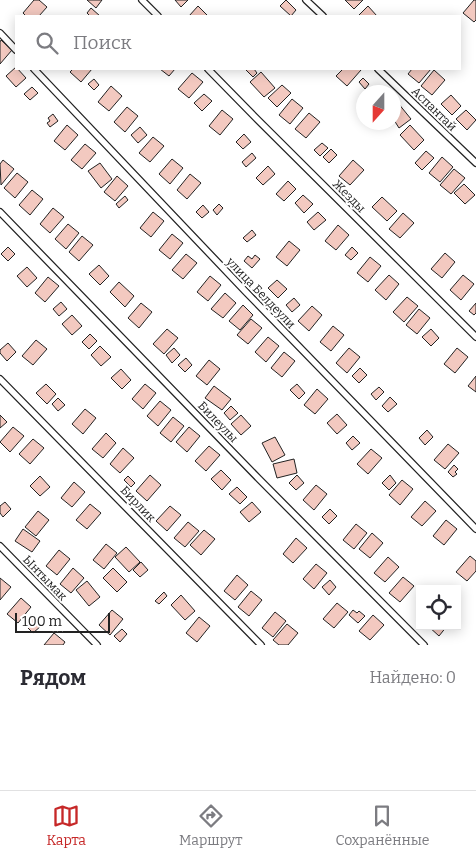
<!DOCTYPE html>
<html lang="ru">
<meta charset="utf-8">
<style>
:root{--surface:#fff;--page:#f7f7f7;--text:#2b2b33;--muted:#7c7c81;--line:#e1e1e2;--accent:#c62828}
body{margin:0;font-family:Bitter,serif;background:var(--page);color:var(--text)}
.controls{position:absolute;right:15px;bottom:15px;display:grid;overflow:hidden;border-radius:0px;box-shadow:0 2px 12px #0003}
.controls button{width:45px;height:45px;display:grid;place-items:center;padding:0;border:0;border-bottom:1px solid var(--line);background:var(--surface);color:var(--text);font:25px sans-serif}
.compass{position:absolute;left:356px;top:85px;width:45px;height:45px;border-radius:50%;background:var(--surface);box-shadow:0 2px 12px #0003;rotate:201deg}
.scale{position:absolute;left:15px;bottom:12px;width:95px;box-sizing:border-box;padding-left:5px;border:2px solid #222;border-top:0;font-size:14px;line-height:18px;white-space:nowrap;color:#222;-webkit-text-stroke:4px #fff;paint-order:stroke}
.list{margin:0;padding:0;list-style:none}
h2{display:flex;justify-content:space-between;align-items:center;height:65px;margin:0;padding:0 20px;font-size:21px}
h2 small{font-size:16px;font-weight:400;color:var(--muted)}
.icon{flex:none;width:28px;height:28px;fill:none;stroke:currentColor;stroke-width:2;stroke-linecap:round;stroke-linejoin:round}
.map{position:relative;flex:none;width:476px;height:645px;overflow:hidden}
.search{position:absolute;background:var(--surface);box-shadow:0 2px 12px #0003;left:15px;right:15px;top:15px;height:55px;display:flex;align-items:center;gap:12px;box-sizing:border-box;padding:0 18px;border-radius:0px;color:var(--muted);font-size:19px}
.sheet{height:145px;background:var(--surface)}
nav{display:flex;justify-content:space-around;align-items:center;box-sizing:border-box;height:70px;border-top:1px solid var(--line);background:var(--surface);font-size:14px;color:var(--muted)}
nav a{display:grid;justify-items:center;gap:2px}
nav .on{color:var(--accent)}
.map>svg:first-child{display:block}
.building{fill:#f3c9c0;stroke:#222}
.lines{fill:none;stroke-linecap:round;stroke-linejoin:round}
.street-casing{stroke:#222;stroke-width:8}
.street{stroke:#fff;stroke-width:5.5}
.labels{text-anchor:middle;stroke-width:4;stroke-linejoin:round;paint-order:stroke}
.street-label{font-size:12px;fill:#222;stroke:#fff}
</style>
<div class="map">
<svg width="476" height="645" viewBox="0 0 476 645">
<rect width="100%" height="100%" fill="#fff"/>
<g class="building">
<path d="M34,0H39L47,7L39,16H26L23,13Z"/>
<path d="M87,0H102L96,8Z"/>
<path d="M175,0H188L181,7Z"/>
<path d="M286,0L296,10L291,16L280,6Z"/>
<path d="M345,0H363L354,9Z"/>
<path d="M474,0H476V20L474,22L463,13Z"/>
<path d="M198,6L208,16H189Z"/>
<path d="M368,6L377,16H358Z"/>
<path d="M91,8L100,16H90L87,13Z"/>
<path d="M1,40L12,50L0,64V42Z"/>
<path d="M16,67L26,78L16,87L6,76Z"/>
<path d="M73,69H92L81,82L70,72Z"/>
<path d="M160,69H175L169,76Z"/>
<path d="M245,69H254L257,73L253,77Z"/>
<path d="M343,69H359L361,70L347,86L336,76Z"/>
<path d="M412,69H431L419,83L408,74Z"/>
<path d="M434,70L445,80L432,95L421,86Z"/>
<path d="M261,72L275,88L264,97L250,82Z"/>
<path d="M192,73L203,82L189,98L178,89Z"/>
<path d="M363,78L369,84L365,89L359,82Z"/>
<path d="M94,79L99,85L94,90L88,84Z"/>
<path d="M282,85L291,93L277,107L268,98Z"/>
<path d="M111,86L122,96L109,111L98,102Z"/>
<path d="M32,87L38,93L30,100L24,94Z"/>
<path d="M204,94L212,101L202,111L194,103Z"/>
<path d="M451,95L461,106L452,115L441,104Z"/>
<path d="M292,99L303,108L290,124L279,115Z"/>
<path d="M398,103L411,119L399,128L394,120V106Z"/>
<path d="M127,107L138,116L125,132L114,122Z"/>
<path d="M222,110L233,119L220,135L209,126Z"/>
<path d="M466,110L476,120L467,130L456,119Z"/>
<path d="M309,113L320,122L306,138L295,129Z"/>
<path d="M53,114L58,121L50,127L47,123L50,121L48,118Z"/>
<path d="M67,125L78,135L65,150L54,141Z"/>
<path d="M410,125L424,140L414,150L400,135Z"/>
<path d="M140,127L147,135L138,143L131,135Z"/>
<path d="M244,134L251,142L243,149L236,142Z"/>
<path d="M153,137L164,146L150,162L139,153Z"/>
<path d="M322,143L328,148L320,156L314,150Z"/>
<path d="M85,144L96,153L82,169L71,160Z"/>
<path d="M331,149L337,155L329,163L323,157Z"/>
<path d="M426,151L434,158L422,170L415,163Z"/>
<path d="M252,153L256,158L246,167L242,162Z"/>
<path d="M442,157L453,167L440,182L429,173Z"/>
<path d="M172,159L183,168L170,184L159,174Z"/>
<path d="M3,160L14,169L1,185L0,164Z"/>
<path d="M353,160L364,170L350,185L339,176Z"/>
<path d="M100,163L112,179L101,188L88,171Z"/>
<path d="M268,166L275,174L263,185L256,178Z"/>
<path d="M454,169L465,178L451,194L440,185Z"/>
<path d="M17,173L28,182L15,198L4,188Z"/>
<path d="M190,174L201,183L187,199L177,190Z"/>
<path d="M117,176L128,186L115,201L104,192Z"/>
<path d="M288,181L296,189L284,201L276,194Z"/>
<path d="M464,184L475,195L465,204L454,193Z"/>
<path d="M32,190L43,199L30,215L19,205Z"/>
<path d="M303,195L313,204L304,213L295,203Z"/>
<path d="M125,196L128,200L119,208L116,204Z"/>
<path d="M382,197L397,211L387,221L372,207Z"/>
<path d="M219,204L223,208L217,215L213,210Z"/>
<path d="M203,205L209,212L202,218L196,212Z"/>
<path d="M53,208L64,217L50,233L40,224Z"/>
<path d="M153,212L164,221L151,237L140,228Z"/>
<path d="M318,212L326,220L314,230L307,222Z"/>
<path d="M403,213L414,223L400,238L389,229Z"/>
<path d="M68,224L79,233L66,249L55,239Z"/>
<path d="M338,225L349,235L336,250L325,241Z"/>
<path d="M252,230L256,235L247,242L243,238Z"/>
<path d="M172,234L183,243L170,259L159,250Z"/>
<path d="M82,236L93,245L79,261L69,252Z"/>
<path d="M289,241L300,250L287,266L276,257Z"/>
<path d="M8,247L15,254L8,261L1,254Z"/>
<path d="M352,247L358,253L351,260L345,255Z"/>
<path d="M445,253L455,262L442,278L431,269Z"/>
<path d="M186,254L197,263L183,279L172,270Z"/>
<path d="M255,255L260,259L252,268L244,261L248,256L252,259Z"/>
<path d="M370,257L381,266L368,282L357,273Z"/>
<path d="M99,265L109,276L100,285L89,274Z"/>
<path d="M27,267L37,278L27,287L17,276Z"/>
<path d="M389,275L399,284L386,300L375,290Z"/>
<path d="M463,275L474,284L461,300L450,290Z"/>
<path d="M210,276L221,285L208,301L197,292Z"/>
<path d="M48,277L59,286L45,302L35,293Z"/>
<path d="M277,280L287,289L278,298L268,288Z"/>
<path d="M119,282L134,296L125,307L110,292Z"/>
<path d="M225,293L236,303L223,318L211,309Z"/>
<path d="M407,297L418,306L404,322L393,312Z"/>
<path d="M294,298L300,305L292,312L286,305Z"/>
<path d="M61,302L67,309L59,316L53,309Z"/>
<path d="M141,303L152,312L139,328L128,318Z"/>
<path d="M476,303V313L474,315L469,311Z"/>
<path d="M243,305L253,315L240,330L229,321Z"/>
<path d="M312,306L322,315L309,331L298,321Z"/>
<path d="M419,309L430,318L417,334L406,325Z"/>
<path d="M72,315L82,326L72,335L62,324Z"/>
<path d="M251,319L262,328L248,344L237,335Z"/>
<path d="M333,326L344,335L331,351L320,342Z"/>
<path d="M167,329L178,338L164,354L153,344Z"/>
<path d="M431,329L439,338L431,346L422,337Z"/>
<path d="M90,334L97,341L89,349L82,342Z"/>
<path d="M268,337L279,346L266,362L255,352Z"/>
<path d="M36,340L47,349L33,365L22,356Z"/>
<path d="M8,343L16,352L7,361L0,353V350Z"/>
<path d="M100,346L111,357L101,366L91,355Z"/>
<path d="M174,348L180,355L172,363L166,355Z"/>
<path d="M349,348L360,357L347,373L336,363Z"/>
<path d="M457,348L468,357L455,373L444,364Z"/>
<path d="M284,352L295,361L282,377L271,368Z"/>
<path d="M186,358L192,365L185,372L178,365Z"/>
<path d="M209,360L220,369L207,385L196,376Z"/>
<path d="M360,368L367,375L359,383L352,376Z"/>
<path d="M121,369L131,380L122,389L111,378Z"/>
<path d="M476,376V392L468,386Z"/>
<path d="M46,384L56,394L47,404L36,393Z"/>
<path d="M145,384L156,393L143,409L132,399Z"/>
<path d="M297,384L305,393L299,399L290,390Z"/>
<path d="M214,386L231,399L222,410L205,398Z"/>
<path d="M379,387L384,392L376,400L371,394Z"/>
<path d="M317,389L328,399L315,414L304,405Z"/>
<path d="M390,397L397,404L388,412L382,406Z"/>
<path d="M58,398L65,405L58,411L52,404Z"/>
<path d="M160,401L171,410L158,426L147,416Z"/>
<path d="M231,406L238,413L230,420L224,413Z"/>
<path d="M85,409L96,418L83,434L72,424Z"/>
<path d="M337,414L347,425L337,434L327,423Z"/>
<path d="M0,415L7,422L0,428Z"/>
<path d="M241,415L251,426L241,435L231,424Z"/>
<path d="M173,417L184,426L171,442L160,433Z"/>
<path d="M13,427L24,436L10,452L0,442Z"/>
<path d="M189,427L200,436L187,452L176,442Z"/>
<path d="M427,430L433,437L425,445L419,438Z"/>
<path d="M106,433L116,443L103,458L92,449Z"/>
<path d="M353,436L360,443L352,450L346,443Z"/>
<path d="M275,437L285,455L272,462L262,443Z"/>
<path d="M33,439L44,448L30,464L19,454Z"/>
<path d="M448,444L459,453L445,469L434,460Z"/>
<path d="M209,446L220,455L206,471L195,461Z"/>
<path d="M123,448L134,458L120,473L110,464Z"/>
<path d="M371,449L382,458L368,474L357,464Z"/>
<path d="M294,459L297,473L277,478L273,464Z"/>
<path d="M454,465L458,469L455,472L457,474L453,477L448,472Z"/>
<path d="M221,470L231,480L222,490L211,479Z"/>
<path d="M150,475L161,485L147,501L136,491Z"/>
<path d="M297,475L304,483L296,490L289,483Z"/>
<path d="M390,475L396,483L389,490L382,483Z"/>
<path d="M40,476L50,487L40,496L30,486Z"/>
<path d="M128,476L135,483L131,487L124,480Z"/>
<path d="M402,480L413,489L400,505L389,495Z"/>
<path d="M74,482L85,492L72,507L61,498Z"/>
<path d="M316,485L327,494L314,510L303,500Z"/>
<path d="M237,487L247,497L240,504L229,494Z"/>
<path d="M425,501L436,511L422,526L411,517Z"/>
<path d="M5,502L11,509L3,517L0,513V506Z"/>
<path d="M252,502L261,512L249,522L240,512Z"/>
<path d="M90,504L101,513L87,529L76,520Z"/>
<path d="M170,506L181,515L167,531L156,521Z"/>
<path d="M330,509L337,516L329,524L322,517Z"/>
<path d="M38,511L49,520L36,536L25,527Z"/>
<path d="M446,520L457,529L444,545L433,536Z"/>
<path d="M188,522L199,531L185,547L174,538Z"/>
<path d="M356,524L367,533L354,549L343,540Z"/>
<path d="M23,529L40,541L32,552L15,541Z"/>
<path d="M204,530L215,539L201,555L190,545Z"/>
<path d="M372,533L383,543L370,558L359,549Z"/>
<path d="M296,538L307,548L293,563L283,554Z"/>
<path d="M106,544L117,553L104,569L93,560Z"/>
<path d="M126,547L140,562L129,572L115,557Z"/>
<path d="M59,550L70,559L57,575L46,566Z"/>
<path d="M470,556L476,561V571L467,581L456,572Z"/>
<path d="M388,557L399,567L385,582L374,573Z"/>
<path d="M141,562L148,570L140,577L133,570Z"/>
<path d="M316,564L327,573L314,589L303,579Z"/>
<path d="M73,568L84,578L71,593L60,584Z"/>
<path d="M113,568L127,582L117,592L103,578Z"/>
<path d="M237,575L248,585L235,600L224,591Z"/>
<path d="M403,577L414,586L400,602L389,593Z"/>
<path d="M0,578L11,587L0,600Z"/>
<path d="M330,580L336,587L329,595L322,587Z"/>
<path d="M87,581L100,597L89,606L76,590Z"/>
<path d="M251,591L262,600L249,616L238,607Z"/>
<path d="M164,592L167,596L159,604L155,601Z"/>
<path d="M181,595L195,611L185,620L171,605Z"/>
<path d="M21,598L31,607L18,623L7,614Z"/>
<path d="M337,603L348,612L334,628L323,619Z"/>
<path d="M112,610L123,619L110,635L99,625Z"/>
<path d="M353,610L357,613L359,611L365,616L358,623L349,615Z"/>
<path d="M275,612L286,621L273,637L262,628Z"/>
<path d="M31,615L41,626L33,633L23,623Z"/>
<path d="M373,615L384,625L370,640L359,631Z"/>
<path d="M199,617L210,626L197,642L186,633Z"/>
<path d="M287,624L298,633L288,645H279L273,640Z"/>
<path d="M428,626H447L439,636Z"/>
<path d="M122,629L127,634L120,642L114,636Z"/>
<path d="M54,633L65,642L63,645H44Z"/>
</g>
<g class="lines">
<g class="street-casing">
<g id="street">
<path d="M142,0L158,16"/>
<path d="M306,0L323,16"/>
<path d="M0,33L16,50"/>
<path d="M34,69L245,291L476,529"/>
<path d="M208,69L255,117L476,337"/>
<path d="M378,69L476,163"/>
<path d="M0,212L259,479L424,645"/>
<path d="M0,379L261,645"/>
<path d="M0,546L97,645"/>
</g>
</g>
<use href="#street" class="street"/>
</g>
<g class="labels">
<g class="street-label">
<text transform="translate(434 109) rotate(44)" y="4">Аспантай</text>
<text transform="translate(349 196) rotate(45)" y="4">Жезды</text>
<text transform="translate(261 293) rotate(46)" y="4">улица Белдеули</text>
<text transform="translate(218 422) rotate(46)" y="4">Билеулы</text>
<text transform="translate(138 504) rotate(46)" y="4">Бирлик</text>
<text transform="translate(45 578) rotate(46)" y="4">Ынтымак</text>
</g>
</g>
</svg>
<div class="controls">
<button><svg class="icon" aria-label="locate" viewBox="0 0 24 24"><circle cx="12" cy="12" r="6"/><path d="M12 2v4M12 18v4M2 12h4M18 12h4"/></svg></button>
</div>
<svg class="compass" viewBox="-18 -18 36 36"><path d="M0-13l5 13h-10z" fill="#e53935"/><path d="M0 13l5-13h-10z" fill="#7c7c81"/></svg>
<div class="scale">100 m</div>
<div class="search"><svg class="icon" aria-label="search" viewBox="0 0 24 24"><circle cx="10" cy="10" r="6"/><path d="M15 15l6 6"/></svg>Поиск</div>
</div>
<section class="sheet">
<h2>Рядом<small>Найдено: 0</small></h2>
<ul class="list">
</ul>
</section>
<nav>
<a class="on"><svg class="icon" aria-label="map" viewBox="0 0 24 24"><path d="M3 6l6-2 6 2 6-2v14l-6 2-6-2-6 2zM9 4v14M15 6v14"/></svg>Карта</a>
<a><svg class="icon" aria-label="directions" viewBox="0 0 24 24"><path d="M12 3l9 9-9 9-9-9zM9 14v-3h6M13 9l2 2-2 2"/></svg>Маршрут</a>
<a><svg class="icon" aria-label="saved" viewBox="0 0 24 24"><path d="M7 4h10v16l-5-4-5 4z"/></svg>Сохранённые</a>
</nav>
